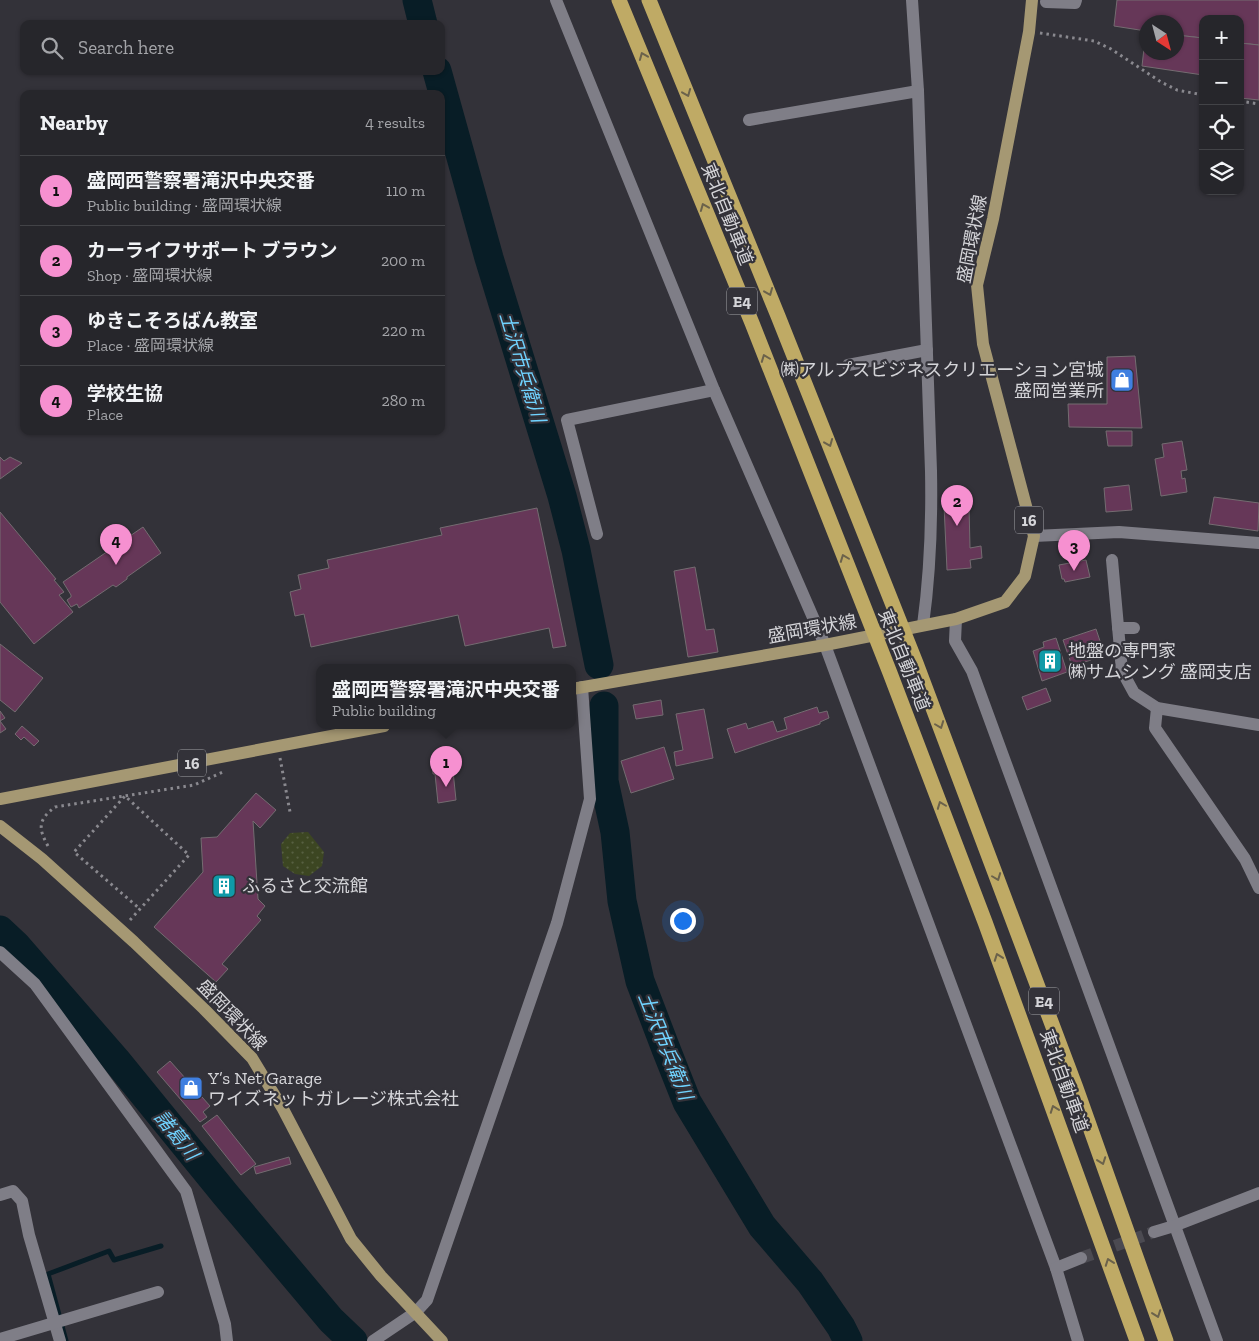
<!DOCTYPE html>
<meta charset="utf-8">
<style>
:root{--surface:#26262b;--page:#323237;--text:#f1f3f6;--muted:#a4a5a9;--line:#424347;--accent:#f690d0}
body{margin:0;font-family:"Zilla Slab","Noto Sans JP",serif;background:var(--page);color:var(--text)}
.controls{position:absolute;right:15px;top:15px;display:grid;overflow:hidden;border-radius:10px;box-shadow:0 1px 4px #0004}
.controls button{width:45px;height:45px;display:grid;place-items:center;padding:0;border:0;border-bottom:1px solid var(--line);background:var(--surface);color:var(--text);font:25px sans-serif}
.compass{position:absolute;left:1139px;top:15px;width:45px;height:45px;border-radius:50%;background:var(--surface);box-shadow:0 1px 4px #0004;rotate:144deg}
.you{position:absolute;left:682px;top:920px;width:18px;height:18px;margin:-12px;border:4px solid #fff;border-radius:50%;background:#1a73e8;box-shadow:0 0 0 8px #1a73e833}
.badge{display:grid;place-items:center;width:32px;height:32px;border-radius:50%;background:var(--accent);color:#111;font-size:16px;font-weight:700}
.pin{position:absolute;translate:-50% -41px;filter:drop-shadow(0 1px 2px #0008)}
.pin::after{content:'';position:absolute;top:26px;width:18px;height:15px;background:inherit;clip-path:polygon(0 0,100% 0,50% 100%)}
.popup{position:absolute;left:316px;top:664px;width:260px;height:65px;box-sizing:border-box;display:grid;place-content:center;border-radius:10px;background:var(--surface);filter:drop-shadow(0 1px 4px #0005);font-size:16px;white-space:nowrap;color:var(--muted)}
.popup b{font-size:19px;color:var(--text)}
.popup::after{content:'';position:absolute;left:50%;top:100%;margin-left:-10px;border:10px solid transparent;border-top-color:var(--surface)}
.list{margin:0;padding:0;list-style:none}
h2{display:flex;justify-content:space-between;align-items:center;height:65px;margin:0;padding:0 20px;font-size:21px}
h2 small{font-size:16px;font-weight:400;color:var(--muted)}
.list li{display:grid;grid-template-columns:32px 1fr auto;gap:15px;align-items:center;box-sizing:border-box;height:70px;padding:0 20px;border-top:1px solid var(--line)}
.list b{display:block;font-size:19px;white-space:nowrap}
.list p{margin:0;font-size:16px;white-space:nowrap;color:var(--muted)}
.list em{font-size:16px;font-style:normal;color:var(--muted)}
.icon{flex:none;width:28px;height:28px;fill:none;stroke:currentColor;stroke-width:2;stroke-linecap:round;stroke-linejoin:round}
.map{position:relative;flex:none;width:1259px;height:1341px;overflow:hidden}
.search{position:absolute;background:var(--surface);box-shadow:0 1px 4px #0004;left:20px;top:20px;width:425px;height:55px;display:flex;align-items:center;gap:12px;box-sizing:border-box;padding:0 18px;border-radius:10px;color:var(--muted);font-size:19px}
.panel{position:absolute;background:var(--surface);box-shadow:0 1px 4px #0004;left:20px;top:90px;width:425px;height:345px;border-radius:10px}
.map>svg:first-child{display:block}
.grass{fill:url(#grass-dots)}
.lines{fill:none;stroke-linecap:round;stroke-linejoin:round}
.stream{stroke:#081d26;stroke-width:5}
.river{stroke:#081d26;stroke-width:29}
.building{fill:#663758;stroke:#746c71}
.minor-tunnel{stroke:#4b4a51;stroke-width:12;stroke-dasharray:12 6;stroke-linecap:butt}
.path{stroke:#8a898f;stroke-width:3;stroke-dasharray:2.5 4;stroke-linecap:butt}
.minor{stroke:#7f7e87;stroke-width:12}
.primary{stroke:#a59873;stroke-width:12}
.motorway{stroke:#bfaa65;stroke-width:15}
.oneway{stroke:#6b624b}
.labels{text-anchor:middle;stroke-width:4.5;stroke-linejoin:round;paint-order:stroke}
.shield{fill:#333239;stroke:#a4a4a9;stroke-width:1}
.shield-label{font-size:16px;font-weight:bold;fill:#d5d5d9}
.street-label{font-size:18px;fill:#d5d5d9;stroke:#333239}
.poi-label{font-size:18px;fill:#d5d5d9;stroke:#333239;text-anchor:start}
.water-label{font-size:19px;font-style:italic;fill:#70d3ff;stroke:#333239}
</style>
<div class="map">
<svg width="1259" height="1341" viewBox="0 0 1259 1341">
<defs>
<pattern id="grass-dots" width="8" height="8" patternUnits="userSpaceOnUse" patternTransform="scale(1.25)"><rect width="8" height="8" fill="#3c4622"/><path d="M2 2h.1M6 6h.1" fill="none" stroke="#576042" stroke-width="1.8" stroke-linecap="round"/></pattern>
</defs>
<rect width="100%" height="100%" fill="#333239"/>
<path class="grass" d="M308,832L324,852L322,866L309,876L295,874L283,866L281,844L290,833Z"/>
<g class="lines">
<path class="stream" d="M66,1341L48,1274L109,1251L114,1260L161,1246"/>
<g class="river">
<path d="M417,0L423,24"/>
<path d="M437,71L489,258L562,496L576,550L599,665"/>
<path d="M604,706V781L615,832L622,901L640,981L666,1049L687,1102L762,1226L810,1282L841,1327L848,1341"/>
<path d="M0,930L16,945L116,1060L225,1194L331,1320L353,1341"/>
</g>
</g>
<g class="building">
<path d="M1117,0H1259V45L1240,43V19H1203V38L1176,35V22H1146V31L1114,26Z"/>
<path d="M1146,31V52H1176V35L1203,38V75L1142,66Z"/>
<path d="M1240,43L1259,45V100L1240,98Z"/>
<path d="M1135,356L1142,428L1069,427L1068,404H1107V357Z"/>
<path d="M1106,431H1132V446H1108Z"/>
<path d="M1182,441L1187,470L1181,471L1182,479L1185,478L1187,492L1161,496L1155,459L1164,457L1162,444Z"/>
<path d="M0,457L4,461L10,457L22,463L0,479Z"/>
<path d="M1129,485L1132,510L1106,512L1104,488Z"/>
<path d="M1214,497L1259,503L1258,531L1209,524Z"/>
<path d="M944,505H969L970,548L981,546L982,558L970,560L971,568L947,570Z"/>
<path d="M537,508L566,646L553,648L549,628L465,646L458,615L311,647L304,614L295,616L290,592L301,589L298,575L329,568L327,560L442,535L440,528Z"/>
<path d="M0,512L56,579L54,580L64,592L59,595L73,612L34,644L0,602Z"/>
<path d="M143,527L161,553L127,577V579L116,587L113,585L79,608L77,604L71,607L67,600L71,597V595L63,582Z"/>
<path d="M1086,560L1090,577L1065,582L1064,579H1062L1059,565Z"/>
<path d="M695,567L706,630L714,629L718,652L688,657L674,571Z"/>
<path d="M1096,629L1103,650L1089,655L1091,660L1072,666L1063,640Z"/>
<path d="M1056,638L1067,672L1042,681L1033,651L1044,647L1043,642Z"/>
<path d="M0,644L43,678L15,712L0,700Z"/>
<path d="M1046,688L1051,701L1027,710L1022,697Z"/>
<path d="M661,700L663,715L636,719L633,705Z"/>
<path d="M817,707L819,713L827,711L829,718L820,722V724L735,753L727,729L746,723L748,729L773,721L777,732L787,729L784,718Z"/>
<path d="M704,709L713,758L676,766L674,752L683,750L676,714Z"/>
<path d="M0,711L5,718L0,721L6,729L0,733Z"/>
<path d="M22,726L39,741L34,746L24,737L21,740L15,734Z"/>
<path d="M664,747L674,779L631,793L621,761Z"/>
<path d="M454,761L455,770L453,771L456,800L438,803L435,774H433L432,764Z"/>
<path d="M256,793L276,810L260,828L253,821L258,899L265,906L257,916L261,920L222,964L228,969L216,982L154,927L203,872L201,838L217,837Z"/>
<path d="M170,1061L210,1106L203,1112L207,1117L200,1122L157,1072Z"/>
<path d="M217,1115L256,1164L241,1175L202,1126Z"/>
<path d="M289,1157L291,1164L256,1174L254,1167Z"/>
</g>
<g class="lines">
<path class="minor-tunnel" d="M1081,1258L1154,1232"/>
<g class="path">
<path d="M1040,33L1094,41L1111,49L1161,82L1177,90L1203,95"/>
<path d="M1240,101L1259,104"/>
<path d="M280,758L290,812"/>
<path d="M48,846C38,828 38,820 55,807L194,785L223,772"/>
<path d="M130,920L189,855L125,796L74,852L140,909"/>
</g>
<g class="minor">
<path d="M556,0L714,390L825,645L1056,1268L1078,1341"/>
<path d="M912,0L918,91"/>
<path d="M1046,2L1075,3L1076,0"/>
<path d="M749,120L918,91L931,471C932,523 930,574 923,625"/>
<path d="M848,365L927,350"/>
<path d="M597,534L567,420L714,390"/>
<path d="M1034,536L1119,532L1259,543"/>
<path d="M1112,560L1122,671L1134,693L1157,708L1259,725"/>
<path d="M956,619L955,641L972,671L1217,1341"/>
<path d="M1118,628H1134"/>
<path d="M1157,708L1155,728L1245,859L1259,888"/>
<path d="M0,952L35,984L186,1191L225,1324L227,1341"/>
<path d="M0,1195L13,1191L22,1201L29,1235L60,1341"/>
<path d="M1154,1232L1174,1226L1259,1193"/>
<path d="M1056,1268L1081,1258"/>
<path d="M0,1339L158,1292"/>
<path d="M373,1341L416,1312L427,1300L557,923L590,799L582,687"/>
</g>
<g class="primary">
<path d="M572,689L825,645L956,619L1005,602L1025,576L1034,536L983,344L977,285L993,219L1029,32L1032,0"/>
<path d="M0,799L384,726"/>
<path d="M0,826L42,859L134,942L204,1009L252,1058L283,1109L351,1239L381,1276L442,1341"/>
</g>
<g class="motorway">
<path d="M619,0L752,323L890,673L985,922L1137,1341"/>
<path d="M649,0L778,316L916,663L1076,1088L1166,1341"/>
</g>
</g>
<defs><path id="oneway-chevron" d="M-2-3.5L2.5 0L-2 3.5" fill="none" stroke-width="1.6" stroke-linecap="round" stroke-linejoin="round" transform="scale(1.25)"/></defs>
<g class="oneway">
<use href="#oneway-chevron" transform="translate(643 56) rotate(-112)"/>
<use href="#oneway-chevron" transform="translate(687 93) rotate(68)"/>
<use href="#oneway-chevron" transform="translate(704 207) rotate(-112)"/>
<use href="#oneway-chevron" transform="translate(769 292) rotate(68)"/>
<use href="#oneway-chevron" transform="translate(765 358) rotate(-111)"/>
<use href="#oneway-chevron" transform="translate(829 443) rotate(68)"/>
<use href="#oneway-chevron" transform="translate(844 558) rotate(-111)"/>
<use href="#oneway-chevron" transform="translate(940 725) rotate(69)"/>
<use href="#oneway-chevron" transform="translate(941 805) rotate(-111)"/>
<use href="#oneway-chevron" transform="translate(997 877) rotate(69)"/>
<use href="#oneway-chevron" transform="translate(998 957) rotate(-110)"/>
<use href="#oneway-chevron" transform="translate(1054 1109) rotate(-110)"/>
<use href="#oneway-chevron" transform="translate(1102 1161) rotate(70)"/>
<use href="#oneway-chevron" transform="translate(1109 1262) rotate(-110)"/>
<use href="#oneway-chevron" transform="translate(1157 1314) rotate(70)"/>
</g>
<defs>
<g id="shop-square" transform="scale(1.25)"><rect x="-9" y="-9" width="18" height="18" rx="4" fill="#3f7fe0" stroke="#333239"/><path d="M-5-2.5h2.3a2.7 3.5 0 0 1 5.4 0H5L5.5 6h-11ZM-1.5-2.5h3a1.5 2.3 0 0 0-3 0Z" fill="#fff"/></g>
<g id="building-square" transform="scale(1.25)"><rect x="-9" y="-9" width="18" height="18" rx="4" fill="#0f9aa8" stroke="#333239"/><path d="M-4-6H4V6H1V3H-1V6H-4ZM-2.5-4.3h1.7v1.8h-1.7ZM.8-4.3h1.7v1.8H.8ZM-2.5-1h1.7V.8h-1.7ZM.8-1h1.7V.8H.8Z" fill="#fff"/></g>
</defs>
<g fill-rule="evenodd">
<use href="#shop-square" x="1122" y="380"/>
<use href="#building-square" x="1050" y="661"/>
<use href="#building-square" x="224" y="886"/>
<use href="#shop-square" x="191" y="1088"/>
</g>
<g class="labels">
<g class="shield">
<rect x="727" y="287.5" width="30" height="27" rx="4"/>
<rect x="1015" y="506.5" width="28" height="27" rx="4"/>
<rect x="178" y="749.5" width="28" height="27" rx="4"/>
<rect x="1029" y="987.5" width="30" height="27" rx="4"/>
</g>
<g class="shield-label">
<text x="742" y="307">E4</text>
<text x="1029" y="526">16</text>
<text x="192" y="769">16</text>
<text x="1044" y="1007">E4</text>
</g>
<g class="street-label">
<text transform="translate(727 214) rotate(68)" y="6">東北自動車道</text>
<text transform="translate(972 239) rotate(-79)" y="6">盛岡環状線</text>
<text transform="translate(812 629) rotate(-10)" y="6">盛岡環状線</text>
<text transform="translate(904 660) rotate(68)" y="6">東北自動車道</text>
<text transform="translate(232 1015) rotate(46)" y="6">盛岡環状線</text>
<text transform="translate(1064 1081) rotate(70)" y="6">東北自動車道</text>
</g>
<g class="poi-label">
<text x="1104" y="376" text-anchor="end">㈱アルプスビジネスクリエーション宮城<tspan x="1104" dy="21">盛岡営業所</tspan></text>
<text x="1068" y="657">地盤の専門家<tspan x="1068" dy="21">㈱サムシング 盛岡支店</tspan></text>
<text x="242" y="892">ふるさと交流館</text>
<text x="208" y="1084">Y’s Net Garage<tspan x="208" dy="21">ワイズネットガレージ株式会社</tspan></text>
</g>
<g class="water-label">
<text transform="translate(523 367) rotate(73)" y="7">土沢市兵衛川</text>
<text transform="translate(666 1046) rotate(68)" y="7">土沢市兵衛川</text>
<text transform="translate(177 1135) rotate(51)" y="7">諸葛川</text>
</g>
</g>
</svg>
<div class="controls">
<button>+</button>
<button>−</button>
<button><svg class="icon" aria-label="locate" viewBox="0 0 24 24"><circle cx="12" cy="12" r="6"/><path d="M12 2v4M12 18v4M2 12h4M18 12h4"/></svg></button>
<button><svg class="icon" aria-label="layers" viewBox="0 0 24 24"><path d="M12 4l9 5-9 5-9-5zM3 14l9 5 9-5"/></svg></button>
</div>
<svg class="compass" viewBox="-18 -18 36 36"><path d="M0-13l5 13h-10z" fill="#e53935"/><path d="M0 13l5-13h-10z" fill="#a4a5a9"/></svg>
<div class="you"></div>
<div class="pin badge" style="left:446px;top:787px">1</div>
<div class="popup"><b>盛岡西警察署滝沢中央交番</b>Public building</div>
<div class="pin badge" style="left:957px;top:526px">2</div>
<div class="pin badge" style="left:1074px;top:571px">3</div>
<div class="pin badge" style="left:116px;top:565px">4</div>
<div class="search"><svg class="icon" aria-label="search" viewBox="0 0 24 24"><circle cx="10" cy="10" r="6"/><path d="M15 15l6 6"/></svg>Search here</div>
<section class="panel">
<h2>Nearby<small>4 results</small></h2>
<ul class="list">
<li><span class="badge">1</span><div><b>盛岡西警察署滝沢中央交番</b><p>Public building · 盛岡環状線</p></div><em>110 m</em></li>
<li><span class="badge">2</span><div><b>カーライフサポート ブラウン</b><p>Shop · 盛岡環状線</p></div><em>200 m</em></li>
<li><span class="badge">3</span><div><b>ゆきこそろばん教室</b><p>Place · 盛岡環状線</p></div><em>220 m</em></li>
<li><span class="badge">4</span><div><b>学校生協</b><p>Place</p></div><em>280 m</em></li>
</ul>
</section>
</div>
